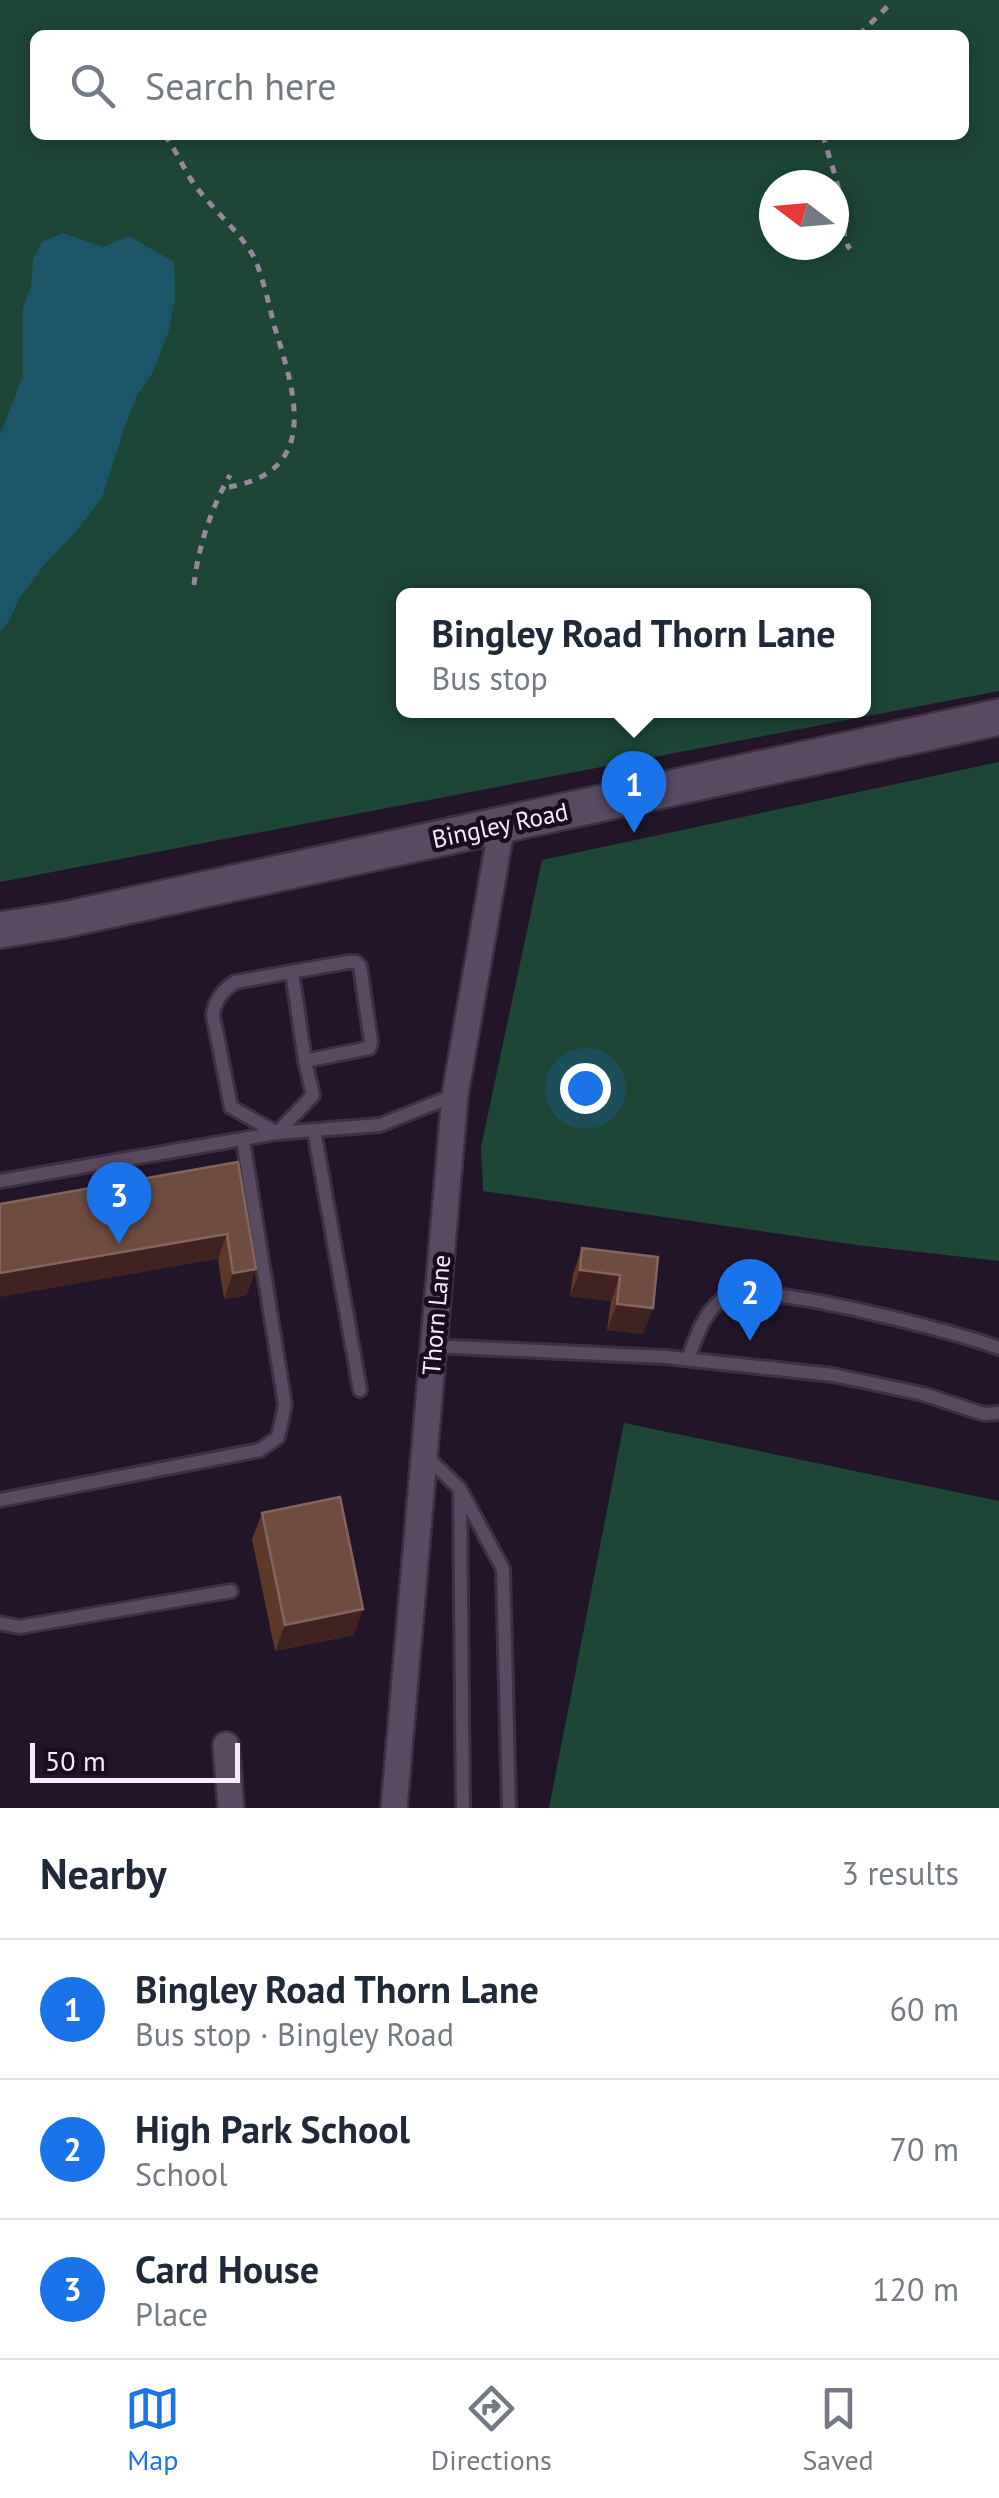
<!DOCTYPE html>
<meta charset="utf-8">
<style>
:root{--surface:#fff;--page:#f2f2f3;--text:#1f2937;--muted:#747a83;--line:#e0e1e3;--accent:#1a73e8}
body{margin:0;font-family:"PT Sans",sans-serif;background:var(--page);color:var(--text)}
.compass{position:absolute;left:759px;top:170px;width:90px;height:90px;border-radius:50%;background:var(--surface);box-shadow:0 5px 15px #0003;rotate:286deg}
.scale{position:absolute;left:30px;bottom:25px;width:210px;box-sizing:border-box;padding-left:10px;border:5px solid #f5ebfa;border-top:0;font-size:28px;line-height:35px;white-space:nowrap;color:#f5ebfa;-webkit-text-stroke:8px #190c1f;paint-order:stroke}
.you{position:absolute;left:585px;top:1088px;width:35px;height:35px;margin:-25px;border:8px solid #fff;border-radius:50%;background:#1a73e8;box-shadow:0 0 0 15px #1a73e833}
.badge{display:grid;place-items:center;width:65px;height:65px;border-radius:50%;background:var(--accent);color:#fff;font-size:32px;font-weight:700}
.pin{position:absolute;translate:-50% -82px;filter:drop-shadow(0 2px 5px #0008)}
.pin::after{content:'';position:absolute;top:52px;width:35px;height:30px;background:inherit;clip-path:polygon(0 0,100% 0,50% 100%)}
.popup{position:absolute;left:396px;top:588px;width:475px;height:130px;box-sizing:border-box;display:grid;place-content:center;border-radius:15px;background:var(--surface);filter:drop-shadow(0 2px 8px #0005);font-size:32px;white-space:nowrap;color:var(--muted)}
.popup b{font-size:38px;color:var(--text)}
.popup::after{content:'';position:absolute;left:50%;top:100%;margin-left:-20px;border:20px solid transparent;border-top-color:var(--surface)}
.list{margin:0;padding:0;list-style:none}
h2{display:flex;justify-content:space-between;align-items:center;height:130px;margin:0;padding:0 40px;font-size:42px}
h2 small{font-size:32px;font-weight:400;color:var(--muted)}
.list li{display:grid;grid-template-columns:65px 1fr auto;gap:30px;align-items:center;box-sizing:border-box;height:140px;padding:0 40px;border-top:2px solid var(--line)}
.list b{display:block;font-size:38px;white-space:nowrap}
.list p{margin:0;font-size:32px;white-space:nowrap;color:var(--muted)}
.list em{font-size:32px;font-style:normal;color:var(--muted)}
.icon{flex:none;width:55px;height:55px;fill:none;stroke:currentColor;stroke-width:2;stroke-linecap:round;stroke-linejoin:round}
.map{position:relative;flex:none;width:999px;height:1808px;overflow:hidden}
.search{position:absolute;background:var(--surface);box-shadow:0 5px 15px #0003;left:30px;right:30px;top:30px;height:110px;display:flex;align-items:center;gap:25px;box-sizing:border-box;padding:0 35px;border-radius:15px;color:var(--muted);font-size:38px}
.sheet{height:550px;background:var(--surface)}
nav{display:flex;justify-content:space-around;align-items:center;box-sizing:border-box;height:140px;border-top:2px solid var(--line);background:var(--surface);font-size:28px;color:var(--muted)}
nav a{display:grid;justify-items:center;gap:5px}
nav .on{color:var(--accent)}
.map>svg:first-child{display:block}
.green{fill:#1d4636;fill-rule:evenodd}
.water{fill:#1d5568}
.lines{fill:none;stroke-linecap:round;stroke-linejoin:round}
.lane-casing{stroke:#3b3140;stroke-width:18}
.street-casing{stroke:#3b3140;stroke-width:30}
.secondary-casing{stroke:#3b3140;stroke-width:40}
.path{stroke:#94889a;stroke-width:5;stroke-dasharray:8 8;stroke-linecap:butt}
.lane{stroke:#594961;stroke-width:12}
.street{stroke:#594961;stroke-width:25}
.secondary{stroke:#594961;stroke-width:35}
.wall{fill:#5e392a}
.shaded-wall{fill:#402320}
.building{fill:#6f4c40;stroke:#84655d;stroke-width:2.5}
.labels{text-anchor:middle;stroke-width:9;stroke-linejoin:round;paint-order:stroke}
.street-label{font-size:25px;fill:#f5ebfa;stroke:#190c1f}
</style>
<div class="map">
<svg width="999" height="1808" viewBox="0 0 999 1808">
<rect width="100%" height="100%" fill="#231529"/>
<g class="green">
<path d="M0,0H999V691L0,882ZM35,35H964V135H35ZM774,185H834V245H774ZM404,596H864V710H404Z"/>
<path d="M999,762V1261L857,1245L483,1191L481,1147L542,860Z"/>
<path d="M624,1423L999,1501V1808H549Z"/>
</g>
<path class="water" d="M63,233L103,247L129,236L174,262L175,298L169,330L153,372L137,395L125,426L102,498L73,535L44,565L19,599L10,619L0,632V435L23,376V308L31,287L33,259L42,242Z"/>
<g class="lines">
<g class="lane-casing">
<g id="lane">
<path d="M348,962H356L360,966L371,1042L369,1048L305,1061L313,1095L277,1133L231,1107L213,1015C215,1000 222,991 235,982Z"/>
<path d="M292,972L305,1061"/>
<path d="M314,1130L360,1390"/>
<path d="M0,1181L277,1133L380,1125L455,1095"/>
<path d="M433,1346L665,1357L833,1375L923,1394L984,1414L999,1413"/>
<path d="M688,1359C697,1335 704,1309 728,1296C759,1280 960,1333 999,1348"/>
<path d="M426,1456L460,1489L503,1569L509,1808"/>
<path d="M460,1492L463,1808"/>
<path d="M0,1500L260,1450L278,1437L285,1405L243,1140"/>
<path d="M0,1623L19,1627L231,1591"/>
</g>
</g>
<g class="street-casing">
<g id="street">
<path d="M226,1745L231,1808"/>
<path d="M394,1808L455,1095L502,824"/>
</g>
</g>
<g class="secondary-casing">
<path id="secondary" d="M0,930L63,920L999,717"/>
</g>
<g class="path">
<path d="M91,32L93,35"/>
<path d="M859,35L889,5"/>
<path d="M164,135C176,149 182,166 192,181C209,206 234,226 251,252C261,268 269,305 274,325C295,393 323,474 223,488"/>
<path d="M823,135C830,162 841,189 844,217C845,229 842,239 850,249"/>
<path d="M194,585C198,547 211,509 230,475"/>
</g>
<use href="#lane" class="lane"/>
<use href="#street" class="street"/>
<use href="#secondary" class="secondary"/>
</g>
<g class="wall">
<path d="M238,1162L247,1295L224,1299L218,1259Z"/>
<path d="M582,1248L658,1257L643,1334L607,1330L611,1301L570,1296L573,1274Z"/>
<path d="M262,1513L354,1635L275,1651L252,1539Z"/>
</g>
<g class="shaded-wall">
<path d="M227,1234L218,1259L0,1297V1273Z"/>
<path d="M256,1269L247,1295L224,1299L233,1273Z"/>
<path d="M580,1270L620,1275L611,1301L570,1296Z"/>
<path d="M617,1304L653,1308L643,1334L607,1330Z"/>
<path d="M363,1609L354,1635L275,1651L285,1625Z"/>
</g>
<g class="building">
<path d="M238,1162L256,1269L233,1273L227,1234L0,1273V1204Z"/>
<path d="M582,1248L658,1257L653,1308L617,1304L620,1275L580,1270Z"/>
<path d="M340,1497L363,1609L285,1625L262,1513Z"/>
</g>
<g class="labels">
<g class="street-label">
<text transform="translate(500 825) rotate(-12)" y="9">Bingley Road</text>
<text transform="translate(436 1315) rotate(-85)" y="9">Thorn Lane</text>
</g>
</g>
</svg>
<svg class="compass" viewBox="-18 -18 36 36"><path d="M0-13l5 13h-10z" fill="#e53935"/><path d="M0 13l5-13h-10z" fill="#747a83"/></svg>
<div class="scale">50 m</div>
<div class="you"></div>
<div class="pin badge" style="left:634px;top:833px">1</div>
<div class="popup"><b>Bingley Road Thorn Lane</b>Bus stop</div>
<div class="pin badge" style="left:750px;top:1341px">2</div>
<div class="pin badge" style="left:119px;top:1244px">3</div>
<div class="search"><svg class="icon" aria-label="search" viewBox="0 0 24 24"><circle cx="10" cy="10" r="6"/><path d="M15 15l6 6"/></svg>Search here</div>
</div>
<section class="sheet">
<h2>Nearby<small>3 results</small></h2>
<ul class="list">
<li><span class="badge">1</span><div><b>Bingley Road Thorn Lane</b><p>Bus stop · Bingley Road</p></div><em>60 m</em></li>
<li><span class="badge">2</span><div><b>High Park School</b><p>School</p></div><em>70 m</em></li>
<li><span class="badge">3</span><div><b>Card House</b><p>Place</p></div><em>120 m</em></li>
</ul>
</section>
<nav>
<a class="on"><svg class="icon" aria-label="map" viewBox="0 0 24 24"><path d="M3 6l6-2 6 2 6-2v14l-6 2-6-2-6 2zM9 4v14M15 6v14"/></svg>Map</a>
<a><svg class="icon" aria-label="directions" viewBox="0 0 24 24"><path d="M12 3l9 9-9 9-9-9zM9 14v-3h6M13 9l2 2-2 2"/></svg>Directions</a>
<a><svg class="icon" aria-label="saved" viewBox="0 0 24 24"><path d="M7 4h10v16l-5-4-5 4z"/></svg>Saved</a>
</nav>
